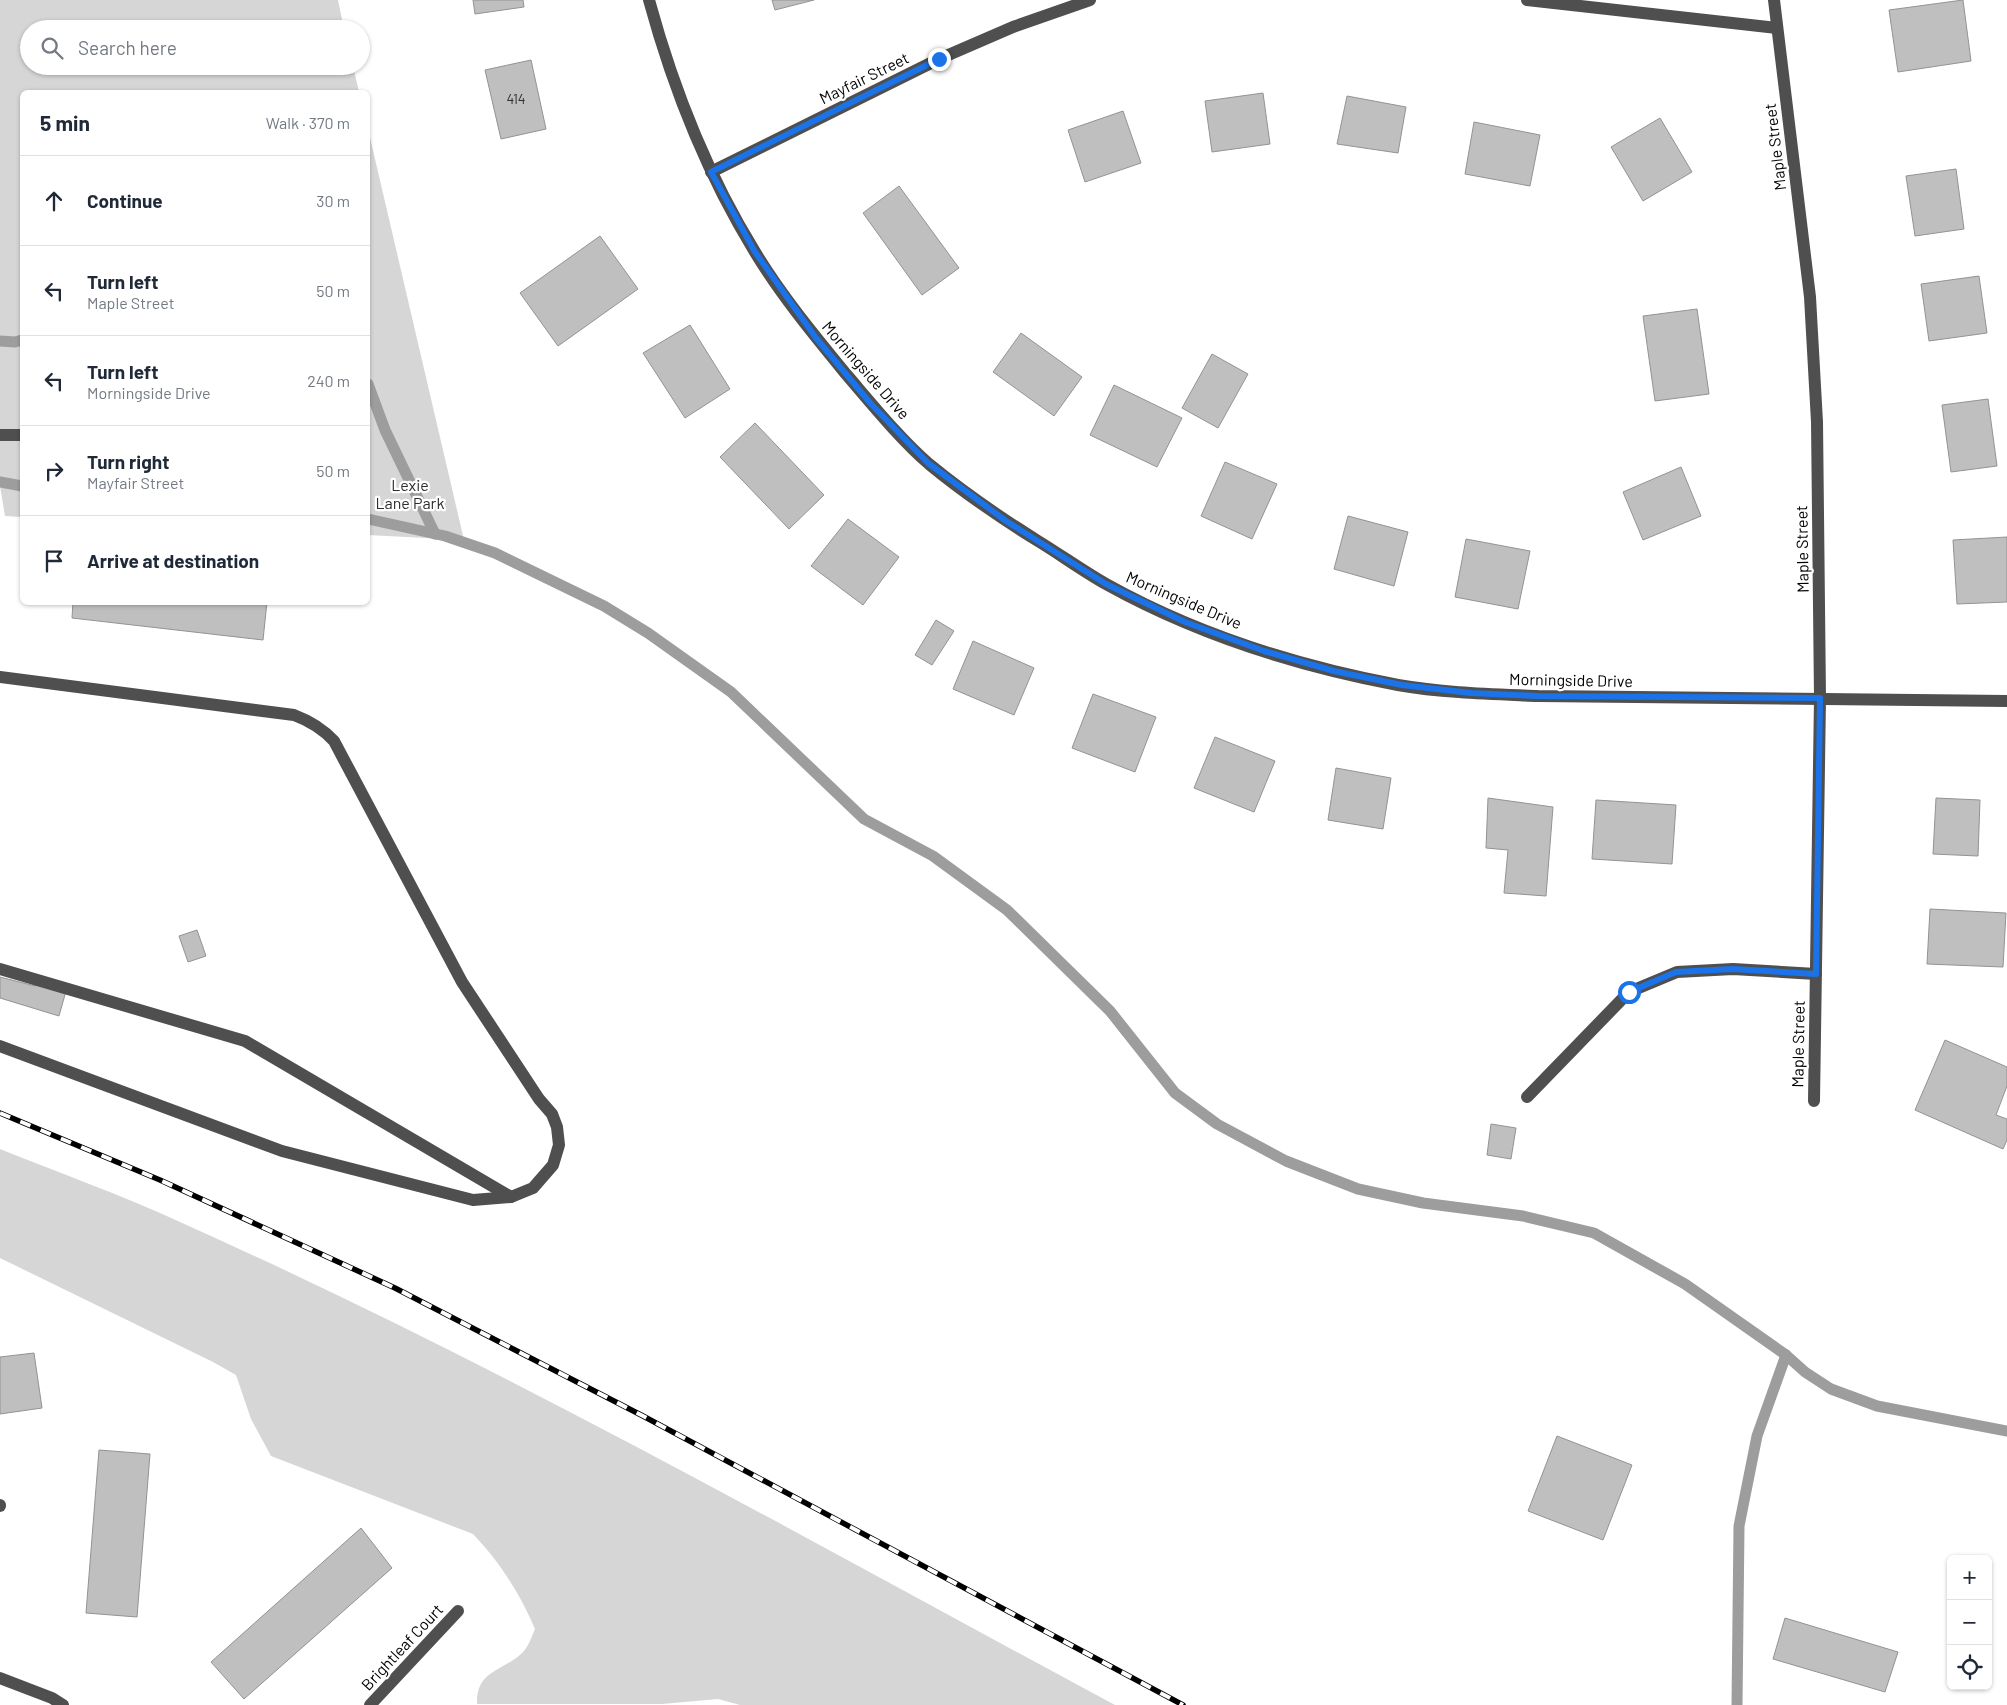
<!DOCTYPE html>
<meta charset="utf-8">
<style>
:root{--surface:#fff;--page:#f6f6f7;--text:#1f2937;--muted:#747a83;--line:#e0e1e3}
body{margin:0;font-family:Barlow,sans-serif;background:var(--page);color:var(--text)}
.controls{position:absolute;right:15px;bottom:15px;display:grid;overflow:hidden;border-radius:8px;box-shadow:0 1px 4px #0004}
.controls button{width:45px;height:45px;display:grid;place-items:center;padding:0;border:0;border-bottom:1px solid var(--line);background:var(--surface);color:var(--text);font:25px sans-serif}
.stop{position:absolute;width:15px;height:15px;margin:-11px;border:4px solid #1a73e8;border-radius:50%;background:#fff}
.stop.end{background:#1a73e8;border-color:#fff;box-shadow:0 1px 5px #0008}
.list{margin:0;padding:0;list-style:none}
h2{display:flex;justify-content:space-between;align-items:center;height:65px;margin:0;padding:0 20px;font-size:21px}
h2 small{font-size:16px;font-weight:400;color:var(--muted)}
.list li{display:grid;grid-template-columns:32px 1fr auto;gap:15px;align-items:center;box-sizing:border-box;height:90px;padding:0 20px;border-top:1px solid var(--line)}
.list b{display:block;font-size:19px;white-space:nowrap}
.list p{margin:0;font-size:16px;white-space:nowrap;color:var(--muted)}
.list em{font-size:16px;font-style:normal;color:var(--muted)}
.icon{flex:none;width:28px;height:28px;fill:none;stroke:currentColor;stroke-width:2;stroke-linecap:round;stroke-linejoin:round}
.map{position:relative;flex:none;width:2007px;height:1705px;overflow:hidden}
.search{position:absolute;background:var(--surface);box-shadow:0 1px 4px #0004;left:20px;top:20px;width:350px;height:55px;display:flex;align-items:center;gap:12px;box-sizing:border-box;padding:0 18px;border-radius:28px;color:var(--muted);font-size:19px}
.panel{position:absolute;background:var(--surface);box-shadow:0 1px 4px #0004;left:20px;top:90px;width:350px;height:515px;border-radius:8px}
.map>svg:first-child{display:block}
.green{fill:#d6d6d6}
.lines{fill:none;stroke-linecap:round;stroke-linejoin:round}
.stream{stroke:#9d9d9d;stroke-width:11}
.building{fill:#bfbfbf;stroke:#939393}
.minor{stroke:#4f4f4f;stroke-width:12}
.rail-casing{stroke:#000;stroke-width:5.5}
.rail{stroke:#fff;stroke-width:4;stroke-dasharray:11;stroke-linecap:butt}
.route{stroke:#1a73e8;stroke-width:6}
.labels{text-anchor:middle;stroke-width:4.5;stroke-linejoin:round;paint-order:stroke}
.number-label{font-size:14px;fill:#303030}
.street-label{font-size:16px;fill:#000;stroke:#fff}
.park-label{font-size:16px;fill:#2d2d2d;stroke:#fff}
</style>
<div class="map">
<svg width="2007" height="1705" viewBox="0 0 2007 1705">
<rect width="100%" height="100%" fill="#fff"/>
<g class="green">
<path d="M0,0H338L344,29H29V66H353L359,92H22V517L5,516L0,486Z"/>
<path d="M368,129L464,540L368,535Z"/>
<path d="M0,1149C60,1173 121,1195 180,1222C500,1365 806,1539 1115,1705H740L718,1699L662,1704H477C476,1669 504,1672 524,1651C529,1645 532,1636 535,1629C520,1594 500,1562 473,1534L271,1456L251,1419L236,1375L213,1362L0,1258Z"/>
</g>
<g class="lines">
<g class="stream">
<path d="M0,341L15,342L22,340"/>
<path d="M368,384L385,430L435,534"/>
<path d="M0,482L22,486"/>
<path d="M368,519L445,536L495,553L604,606L648,633L731,692L864,819L933,856L1007,910L1110,1011L1175,1093L1217,1124L1286,1161L1358,1189L1423,1203L1523,1216L1594,1233L1685,1284L1786,1355L1805,1372L1831,1389L1877,1406L2007,1431"/>
<path d="M1737,1705L1739,1526L1757,1436L1786,1355"/>
</g>
</g>
<g class="building">
<path d="M473,0H523L524,7L475,14Z"/>
<path d="M772,0H814L775,10Z"/>
<path d="M1963,0L1971,61L1898,72L1889,10Z"/>
<path d="M531,60L546,129L501,139L485,70Z"/>
<path d="M1263,93L1270,144L1212,152L1205,101Z"/>
<path d="M1347,96L1406,107L1398,153L1337,144Z"/>
<path d="M1123,111L1141,163L1085,182L1068,130Z"/>
<path d="M1660,118L1692,172L1643,201L1611,147Z"/>
<path d="M1474,122L1540,135L1530,186L1465,174Z"/>
<path d="M1956,169L1964,229L1915,236L1906,176Z"/>
<path d="M899,186L959,268L922,295L863,213Z"/>
<path d="M600,236L638,289L558,346L520,293Z"/>
<path d="M1979,276L1987,333L1929,341L1921,284Z"/>
<path d="M1697,309L1709,394L1655,401L1643,316Z"/>
<path d="M690,325L730,389L685,418L643,353Z"/>
<path d="M1021,333L1082,377L1054,416L993,372Z"/>
<path d="M1212,354L1248,374L1218,428L1182,408Z"/>
<path d="M1114,385L1182,418L1157,467L1090,435Z"/>
<path d="M1988,399L1997,466L1951,472L1942,405Z"/>
<path d="M755,423L824,495L789,529L720,457Z"/>
<path d="M1225,462L1277,484L1252,539L1201,516Z"/>
<path d="M1681,467L1701,516L1643,540L1623,492Z"/>
<path d="M1348,516L1408,532L1394,586L1334,569Z"/>
<path d="M848,519L899,557L863,605L811,566Z"/>
<path d="M2007,537V602L1957,604L1953,540Z"/>
<path d="M1466,539L1530,551L1518,609L1455,597Z"/>
<path d="M73,602H267L263,640L72,618Z"/>
<path d="M936,620L954,631L932,665L915,655Z"/>
<path d="M973,641L1034,668L1014,715L953,689Z"/>
<path d="M1093,694L1156,717L1135,772L1072,748Z"/>
<path d="M1215,737L1275,761L1254,812L1194,788Z"/>
<path d="M1336,768L1391,778L1383,829L1328,820Z"/>
<path d="M1488,798L1553,807L1546,896L1504,893L1508,850L1486,848Z"/>
<path d="M1936,798L1980,800L1978,856L1933,854Z"/>
<path d="M1596,800L1676,805L1672,864L1592,859Z"/>
<path d="M1930,909L2006,913L2003,967L1927,964Z"/>
<path d="M197,930L206,956L188,962L179,936Z"/>
<path d="M0,977L35,986L36,984L66,991L59,1016L0,998Z"/>
<path d="M1945,1040L2007,1067V1086L1996,1115L2007,1119V1140L2003,1149L1915,1110Z"/>
<path d="M1491,1124L1516,1128L1511,1159L1487,1155Z"/>
<path d="M34,1353L42,1408L0,1414V1357Z"/>
<path d="M1557,1436L1632,1465L1603,1540L1528,1511Z"/>
<path d="M99,1450L150,1454L137,1617L86,1613Z"/>
<path d="M361,1528L392,1568L244,1699L211,1662Z"/>
<path d="M1785,1618L1898,1652L1885,1692L1773,1659Z"/>
</g>
<g class="lines">
<g class="minor">
<path d="M649,0C673,88 707,174 755,252C781,295 814,335 846,374C871,403 900,439 929,464C963,492 1001,518 1038,541C1061,555 1083,571 1106,584C1196,634 1297,666 1398,685C1444,693 1492,694 1538,696L2007,701"/>
<path d="M1527,0L1777,28"/>
<path d="M1774,0L1810,297L1817,422L1820,698L1814,1101"/>
<path d="M711,172L939,59L1013,27L1090,0"/>
<path d="M0,435H22"/>
<path d="M0,677L294,715C310,721 322,728 334,741L462,982L539,1099L552,1114L557,1127L559,1145L553,1165L533,1188L511,1197L473,1200L282,1151L0,1046"/>
<path d="M0,969L245,1041L511,1197"/>
<path d="M1527,1097L1629,992L1677,972L1733,969L1816,974"/>
<path d="M0,1506V1505"/>
<path d="M0,1678L52,1698L63,1705"/>
<path d="M370,1705L458,1611"/>
</g>
<g class="rail-casing">
<path id="rail" d="M0,1113L160,1180L395,1288L643,1416L1183,1705"/>
</g>
<use href="#rail" class="rail"/>
</g>
<g class="lines">
<path class="route" d="M939,59L711,172L755,252L816,338L871,404L928,463L1006,521L1106,584L1185,622L1264,651L1334,671L1402,685L1471,693L1538,696L1820,698L1816,974L1733,969L1676,972L1629,992"/>
</g>
<g class="labels">
<g class="number-label">
<text x="516" y="104">414</text>
</g>
<g class="street-label">
<text transform="translate(864 78) rotate(-26)" y="6">Mayfair Street</text>
<text transform="translate(1775 147) rotate(-97)" y="6">Maple Street</text>
<text transform="translate(866 370) rotate(49)" y="6">Morningside Drive</text>
<text transform="translate(1802 549) rotate(-91)" y="6">Maple Street</text>
<text transform="translate(1184 600) rotate(23)" y="6">Morningside Drive</text>
<text transform="translate(1571 680) rotate(1)" y="6">Morningside Drive</text>
<text transform="translate(1798 1044) rotate(-89)" y="6">Maple Street</text>
<text transform="translate(402 1647) rotate(-47)" y="6">Brightleaf Court</text>
</g>
<g class="park-label">
<text x="410" y="491">Lexie<tspan x="410" dy="18">Lane Park</tspan></text>
</g>
</g>
</svg>
<div class="controls">
<button>+</button>
<button>−</button>
<button><svg class="icon" aria-label="locate" viewBox="0 0 24 24"><circle cx="12" cy="12" r="6"/><path d="M12 2v4M12 18v4M2 12h4M18 12h4"/></svg></button>
</div>
<div class="stop" style="left:1629px;top:992px"></div>
<div class="stop end" style="left:939px;top:59px"></div>
<div class="search"><svg class="icon" aria-label="search" viewBox="0 0 24 24"><circle cx="10" cy="10" r="6"/><path d="M15 15l6 6"/></svg>Search here</div>
<section class="panel">
<h2>5 min<small>Walk · 370 m</small></h2>
<ul class="list">
<li><svg class="icon" aria-label="ahead" viewBox="0 0 24 24"><path d="M12 20V5M6 11l6-6 6 6"/></svg><div><b>Continue</b></div><em>30 m</em></li>
<li><svg class="icon" aria-label="left" viewBox="0 0 24 24"><path d="M17 20v-9H6M10 6l-5 5 5 5"/></svg><div><b>Turn left</b><p>Maple Street</p></div><em>50 m</em></li>
<li><svg class="icon" aria-label="left" viewBox="0 0 24 24"><path d="M17 20v-9H6M10 6l-5 5 5 5"/></svg><div><b>Turn left</b><p>Morningside Drive</p></div><em>240 m</em></li>
<li><svg class="icon" aria-label="right" viewBox="0 0 24 24"><path d="M7 20v-9h11M14 6l5 5-5 5"/></svg><div><b>Turn right</b><p>Mayfair Street</p></div><em>50 m</em></li>
<li><svg class="icon" aria-label="arrive" viewBox="0 0 24 24"><path d="M6 21V4h12l-3 4 3 4H6"/></svg><div><b>Arrive at destination</b></div></li>
</ul>
</section>
</div>
